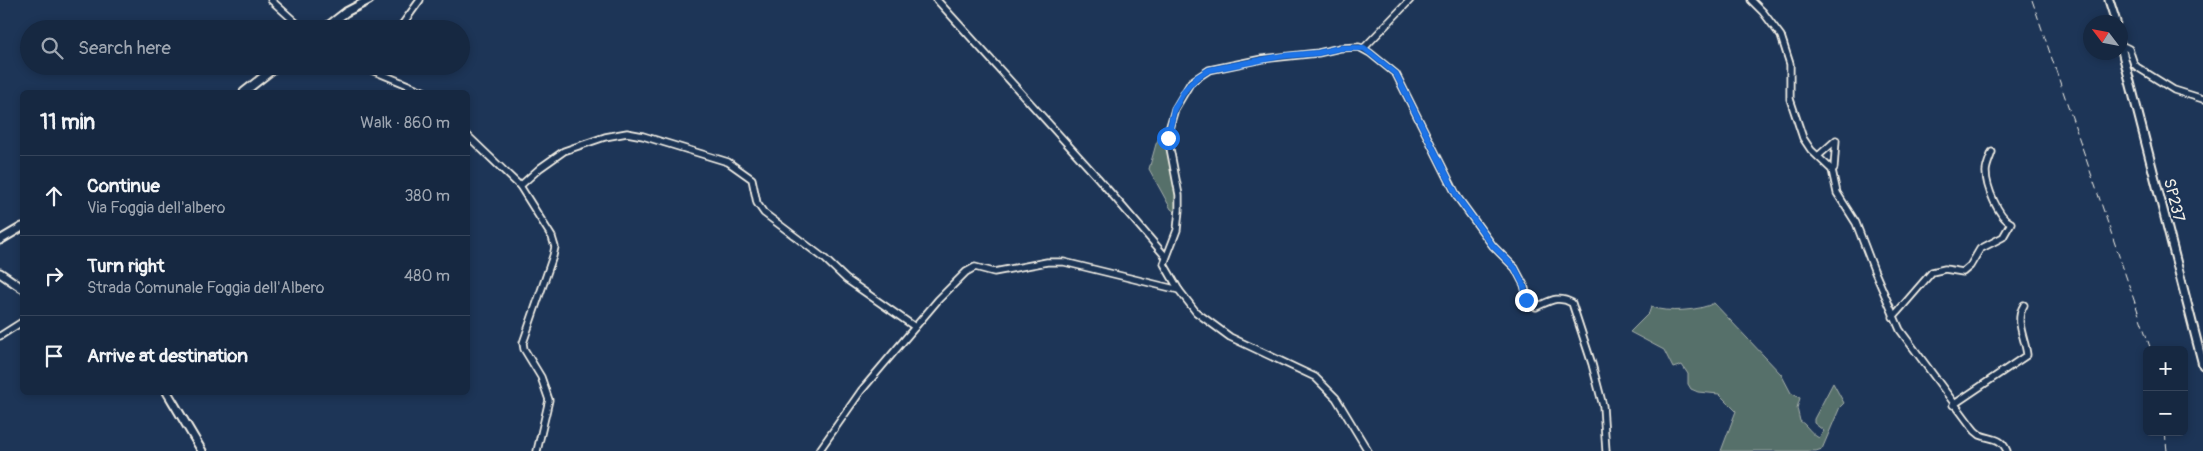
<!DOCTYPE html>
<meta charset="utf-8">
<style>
:root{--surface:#162841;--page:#1f3048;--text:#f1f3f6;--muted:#9ea6b1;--line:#35445a}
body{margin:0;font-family:Pangolin,sans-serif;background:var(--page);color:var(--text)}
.controls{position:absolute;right:15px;bottom:15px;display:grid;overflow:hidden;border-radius:8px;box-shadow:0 2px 8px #0003}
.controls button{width:45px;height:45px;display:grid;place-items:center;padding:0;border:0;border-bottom:1px solid var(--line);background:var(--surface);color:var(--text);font:25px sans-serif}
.compass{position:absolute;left:2083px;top:15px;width:45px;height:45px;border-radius:50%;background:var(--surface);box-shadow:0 2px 8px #0003;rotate:302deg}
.stop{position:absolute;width:15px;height:15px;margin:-11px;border:4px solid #1a73e8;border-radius:50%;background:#fff}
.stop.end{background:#1a73e8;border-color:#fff;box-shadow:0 1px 5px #0008}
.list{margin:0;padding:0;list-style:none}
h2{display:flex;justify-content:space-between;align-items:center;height:65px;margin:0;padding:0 20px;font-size:21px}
h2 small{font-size:16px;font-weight:400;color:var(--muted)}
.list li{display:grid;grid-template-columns:32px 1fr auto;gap:15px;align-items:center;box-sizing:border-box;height:80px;padding:0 20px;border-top:1px solid var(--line)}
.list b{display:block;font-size:19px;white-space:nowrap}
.list p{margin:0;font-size:16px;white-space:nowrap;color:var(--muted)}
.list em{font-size:16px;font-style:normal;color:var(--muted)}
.icon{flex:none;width:28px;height:28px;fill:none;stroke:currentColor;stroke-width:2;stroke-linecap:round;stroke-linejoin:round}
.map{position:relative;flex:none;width:2203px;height:451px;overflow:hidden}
.search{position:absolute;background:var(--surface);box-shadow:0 2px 8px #0003;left:20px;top:20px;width:450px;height:55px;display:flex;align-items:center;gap:12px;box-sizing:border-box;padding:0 18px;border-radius:28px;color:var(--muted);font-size:19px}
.panel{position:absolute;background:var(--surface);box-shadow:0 2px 8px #0003;left:20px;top:90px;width:450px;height:305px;border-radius:8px}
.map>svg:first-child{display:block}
.green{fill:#576f6b;stroke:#a6b0aa}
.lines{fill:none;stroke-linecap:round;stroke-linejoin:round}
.minor-casing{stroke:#f4f1e8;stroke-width:9}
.major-casing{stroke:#f4f1e8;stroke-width:11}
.minor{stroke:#1d3557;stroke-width:5.5}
.major{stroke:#1d3557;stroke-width:7}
.rail{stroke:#f4f1e8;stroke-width:1;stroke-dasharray:8 4;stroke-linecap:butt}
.route{stroke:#1a73e8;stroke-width:6}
.labels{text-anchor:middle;stroke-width:4;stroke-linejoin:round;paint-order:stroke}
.street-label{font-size:16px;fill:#f4f1e8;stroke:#1d3557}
</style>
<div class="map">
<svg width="2203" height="451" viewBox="0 0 2203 451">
<rect width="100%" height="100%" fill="#1d3557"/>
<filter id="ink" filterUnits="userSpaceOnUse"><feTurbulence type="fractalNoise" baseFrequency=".02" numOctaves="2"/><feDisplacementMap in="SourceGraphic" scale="10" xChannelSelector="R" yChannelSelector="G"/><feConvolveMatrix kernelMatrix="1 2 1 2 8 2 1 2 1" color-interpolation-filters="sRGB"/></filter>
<g filter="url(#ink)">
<g class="green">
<path d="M1164,127L1169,129L1179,200L1178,214L1171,209L1149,169L1156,144Z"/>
<path d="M1714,303L1781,374L1791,393L1800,398L1797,408L1800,421C1808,426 1810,433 1819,438L1824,431L1814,423V419L1833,383L1844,403L1840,407L1822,449L1816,451H1721L1736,411L1719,394L1698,392L1691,389L1688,384V374L1682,365L1673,368L1664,350L1630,332L1649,313L1651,307C1666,313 1700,311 1714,303Z"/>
</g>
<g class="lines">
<g class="minor-casing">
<g id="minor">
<path d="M271,0L303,29"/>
<path d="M937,0L1098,178L1166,257"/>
<path d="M1751,0L1763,12L1781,36L1790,64V99L1803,138L1811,150L1832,170"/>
<path d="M399,29L420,0"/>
<path d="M2121,45L2129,49L2134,64L2137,67L2174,90L2203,99"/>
<path d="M1364,48L1410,0"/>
<path d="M362,66L425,92"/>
<path d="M468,136L520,186L552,237L555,247L553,256L523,343L524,349L541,377L549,400L537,451"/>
<path d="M1818,156L1836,140L1834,168L1832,170L1837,193L1856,223L1874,270L1900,330L1971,426C1973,429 1977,433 1980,435C1992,440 2001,437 2007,451"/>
<path d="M520,186L540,168L564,151L605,137L627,133L643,136L728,162L752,179L757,203L764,213L825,259L846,279L915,327"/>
<path d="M1179,290L1164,264L1177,230L1179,210V195L1168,138L1169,129L1175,109L1191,82L1209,70L1262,59L1318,53L1340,48L1359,47L1370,53L1396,74L1458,198L1493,246L1515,268L1524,285L1529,304L1536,307C1550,301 1558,295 1572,303L1592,364L1603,406L1606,451"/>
<path d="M1893,317L1932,272L1945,269L1963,272L1970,266L1980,249L2003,237L2011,223C1998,217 1986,186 1986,172C1986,166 1990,158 1992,152"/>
<path d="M0,336L22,322"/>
<path d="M1953,405L2027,355C2025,337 2014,321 2024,305"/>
<path d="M819,451L861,391L938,300L966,272L975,267L994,272L1047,262H1064L1179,290L1196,312L1230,337L1315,377L1336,398L1368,451"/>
</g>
</g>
<g class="major-casing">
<g id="major">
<path d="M2109,0L2116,22"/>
<path d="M324,29L346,12L369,0"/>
<path d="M2120,43L2203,365"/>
<path d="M244,92L277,66"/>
<path d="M0,240L22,227"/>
<path d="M0,273L22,288"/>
<path d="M167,392L202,451"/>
</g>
</g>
<use href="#minor" class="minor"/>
<use href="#major" class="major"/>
<g class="rail">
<path d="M2032,0L2151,350"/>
<path d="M2165,432L2167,451"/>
</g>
</g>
</g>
<g class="lines" filter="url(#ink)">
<path class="route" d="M1168,138L1174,109L1185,90L1196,78L1209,70L1282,56L1318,53L1340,48H1364L1396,74L1458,198L1493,246L1515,268L1524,286L1526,300"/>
</g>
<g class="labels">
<g class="street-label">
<text transform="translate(2175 200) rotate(76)" y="6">SP237</text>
</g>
</g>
</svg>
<div class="controls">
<button>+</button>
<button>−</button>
</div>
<svg class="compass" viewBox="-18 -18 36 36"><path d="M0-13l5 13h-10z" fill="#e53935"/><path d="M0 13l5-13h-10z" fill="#9ea6b1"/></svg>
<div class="stop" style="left:1168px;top:138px"></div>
<div class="stop end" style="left:1526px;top:300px"></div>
<div class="search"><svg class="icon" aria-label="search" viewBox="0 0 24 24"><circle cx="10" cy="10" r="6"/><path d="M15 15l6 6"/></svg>Search here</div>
<section class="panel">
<h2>11 min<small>Walk · 860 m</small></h2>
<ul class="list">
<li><svg class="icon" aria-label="ahead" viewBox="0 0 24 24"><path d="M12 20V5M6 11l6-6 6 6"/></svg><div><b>Continue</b><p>Via Foggia dell'albero</p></div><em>380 m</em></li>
<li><svg class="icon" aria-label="right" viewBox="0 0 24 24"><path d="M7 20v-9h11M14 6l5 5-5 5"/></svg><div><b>Turn right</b><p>Strada Comunale Foggia dell'Albero</p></div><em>480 m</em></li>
<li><svg class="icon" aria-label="arrive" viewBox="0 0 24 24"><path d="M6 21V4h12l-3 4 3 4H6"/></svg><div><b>Arrive at destination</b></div></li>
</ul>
</section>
</div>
